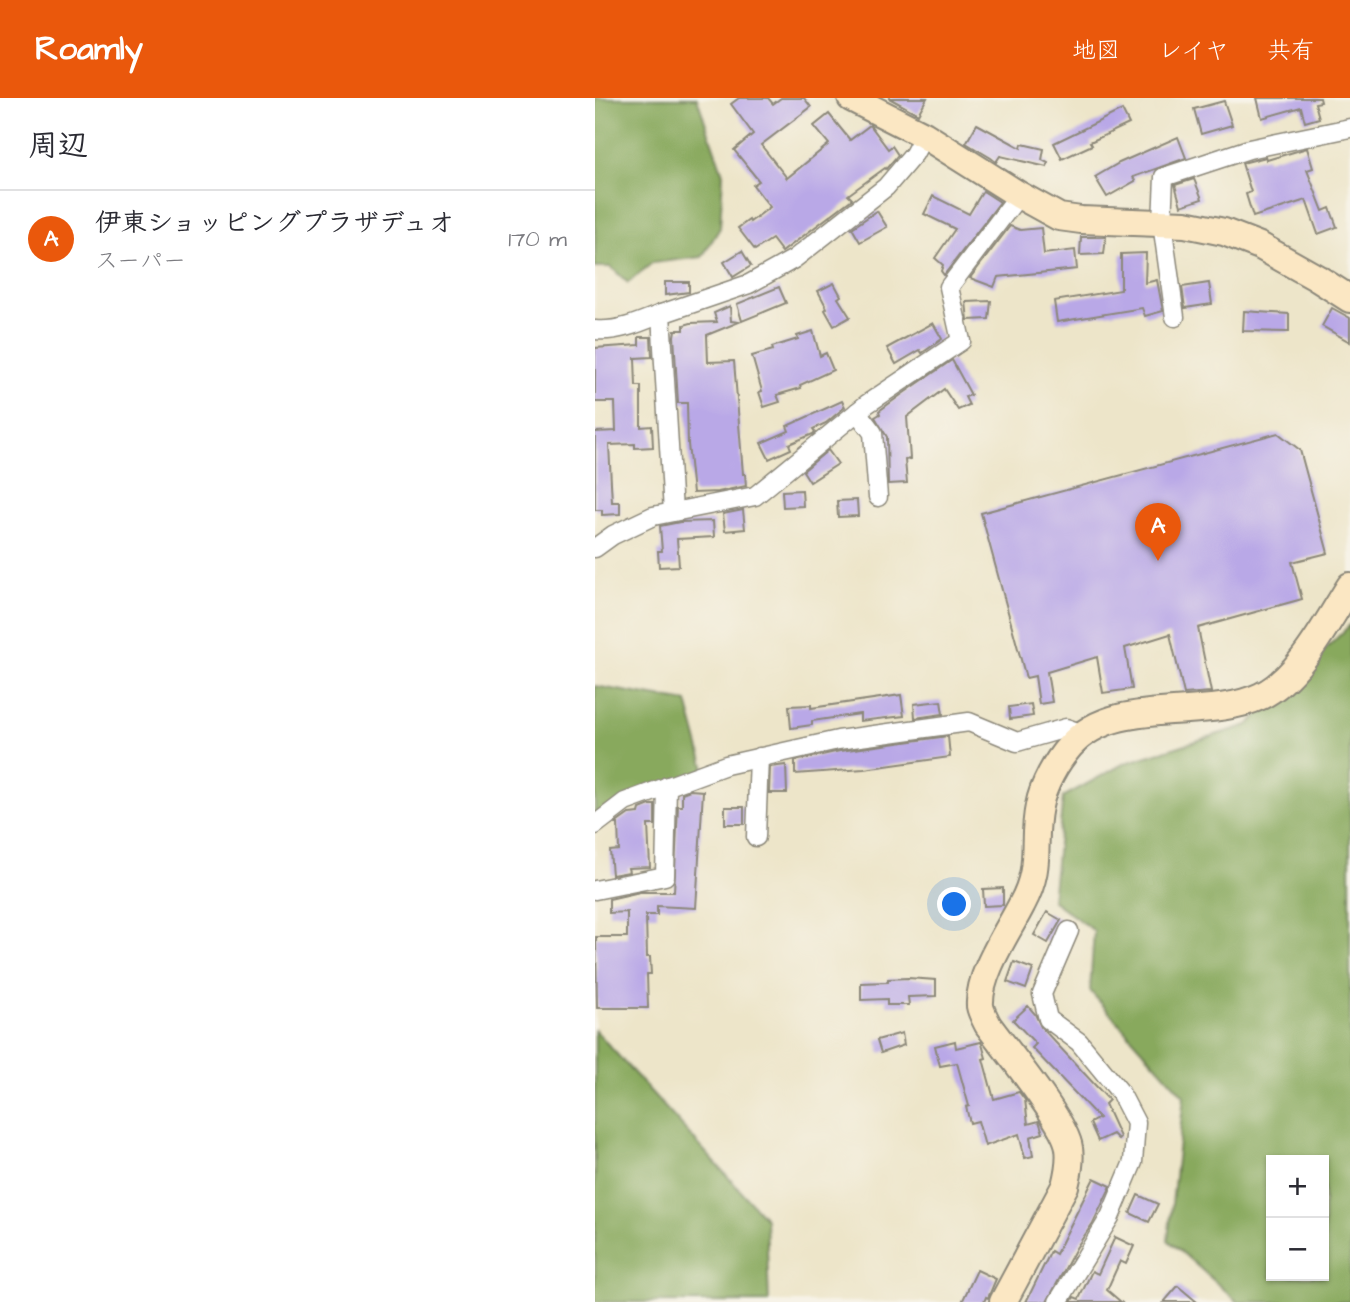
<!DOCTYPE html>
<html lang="ja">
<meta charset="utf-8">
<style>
:root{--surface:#fff;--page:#f2f2f3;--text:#2b2b33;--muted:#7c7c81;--line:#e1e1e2;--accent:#ea580c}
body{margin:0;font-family:"Architects Daughter","Klee One",sans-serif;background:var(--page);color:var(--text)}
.controls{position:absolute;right:21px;bottom:21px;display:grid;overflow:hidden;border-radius:0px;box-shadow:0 2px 5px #0004}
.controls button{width:63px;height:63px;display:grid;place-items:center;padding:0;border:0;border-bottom:2px solid var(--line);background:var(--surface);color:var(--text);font:35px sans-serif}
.you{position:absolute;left:360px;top:807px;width:24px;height:24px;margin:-18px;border:5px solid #fff;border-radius:50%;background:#1a73e8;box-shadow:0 0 0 10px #1a73e833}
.badge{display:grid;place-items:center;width:46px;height:46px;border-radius:50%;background:var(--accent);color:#fff;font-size:23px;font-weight:700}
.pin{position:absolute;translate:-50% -58px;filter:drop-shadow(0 2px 4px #0008)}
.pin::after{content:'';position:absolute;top:37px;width:24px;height:21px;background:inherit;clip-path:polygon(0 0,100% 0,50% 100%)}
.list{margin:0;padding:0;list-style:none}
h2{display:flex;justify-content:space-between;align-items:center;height:91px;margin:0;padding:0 28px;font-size:30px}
h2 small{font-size:23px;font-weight:400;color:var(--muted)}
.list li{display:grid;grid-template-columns:46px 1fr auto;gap:21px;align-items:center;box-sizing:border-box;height:98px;padding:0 28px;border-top:2px solid var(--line)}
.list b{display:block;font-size:26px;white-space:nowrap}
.list p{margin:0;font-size:23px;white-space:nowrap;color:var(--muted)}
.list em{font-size:23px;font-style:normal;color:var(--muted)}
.map{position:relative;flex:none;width:755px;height:1204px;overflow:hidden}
header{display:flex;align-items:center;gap:42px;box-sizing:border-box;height:98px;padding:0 35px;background:var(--accent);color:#fff}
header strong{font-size:33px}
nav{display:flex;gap:38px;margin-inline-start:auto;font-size:24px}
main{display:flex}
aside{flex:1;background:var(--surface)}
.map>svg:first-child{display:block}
.forest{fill:#88a95d;stroke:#5a6a44;stroke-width:2;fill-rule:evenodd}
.building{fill:#b9a8e7}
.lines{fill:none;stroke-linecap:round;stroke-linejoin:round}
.street-casing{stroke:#8c887a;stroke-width:21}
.secondary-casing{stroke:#8c887a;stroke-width:30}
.street{stroke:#fff;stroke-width:18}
.secondary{stroke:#fbe7c3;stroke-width:26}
</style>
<header>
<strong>Roamly</strong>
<nav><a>地図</a><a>レイヤ</a><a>共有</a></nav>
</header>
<main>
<aside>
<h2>周辺<small></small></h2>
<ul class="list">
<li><span class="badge">A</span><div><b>伊東ショッピングプラザデュオ</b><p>スーパー</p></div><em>170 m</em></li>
</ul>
</aside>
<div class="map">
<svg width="755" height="1204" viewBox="0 0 755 1204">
<rect width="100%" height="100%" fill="#f7f3e8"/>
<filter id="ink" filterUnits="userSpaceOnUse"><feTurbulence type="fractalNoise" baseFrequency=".0143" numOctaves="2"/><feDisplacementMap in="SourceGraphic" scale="14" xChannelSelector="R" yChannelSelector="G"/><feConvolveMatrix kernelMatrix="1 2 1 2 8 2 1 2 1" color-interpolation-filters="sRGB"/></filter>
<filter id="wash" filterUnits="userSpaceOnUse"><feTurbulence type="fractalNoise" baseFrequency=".00686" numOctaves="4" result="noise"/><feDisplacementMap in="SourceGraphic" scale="28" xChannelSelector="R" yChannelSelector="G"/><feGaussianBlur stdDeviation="1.57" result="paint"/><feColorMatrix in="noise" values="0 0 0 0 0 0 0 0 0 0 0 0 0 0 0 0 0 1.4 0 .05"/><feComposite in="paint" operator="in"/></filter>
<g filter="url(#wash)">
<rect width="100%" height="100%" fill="#ede5c9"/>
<g class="forest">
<path d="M0,0H102L128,76L125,130L107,159L57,165L33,185L16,169H0Z"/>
<path d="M755,527V1204H643L573,1142L589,998L495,893L499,833L457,802L468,699L530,665L653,627ZM676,1062H729V1178H676Z"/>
<path d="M0,588L92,604L110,671L0,723Z"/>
<path d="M0,932L171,1121L174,1204H0Z"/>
</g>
<g id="blocks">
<g class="building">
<path d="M144,0H173L178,6L186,0H209L216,9L166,47L192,80L234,46L219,28L234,16L255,42L275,27L293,51L297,48L303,57L291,71L290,70L253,97L257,101L187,154L177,141L160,152L143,130L154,122L155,124L175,109L158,87L164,83L139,52L158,36L136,6Z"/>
<path d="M294,0H332L323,16Z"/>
<path d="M662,0H725L726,4L720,5L724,20L710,24L706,9L667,20Z"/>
<path d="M629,3L637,27L606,36L599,11Z"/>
<path d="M527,12L534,26L495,44L497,47L467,61L459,45Z"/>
<path d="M382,26L426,50L427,46L449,51L447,62L453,65L452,69L405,58L401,64L396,60L371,45Z"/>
<path d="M583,39L591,60L538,79L540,83L512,99L500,79L524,65Z"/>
<path d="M712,50L718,70L712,72L728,113L735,110L742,129L723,136L711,102L658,119L651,96L656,94L647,65L671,59L672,62Z"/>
<path d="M599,81L607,101L586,108L580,87Z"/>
<path d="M388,93L405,104L349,177L346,173L348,167L340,160L360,131L329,116L338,98L374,116Z"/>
<path d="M282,113L292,129L265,144L257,130Z"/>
<path d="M415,128L425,132L446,130L449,156L480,152L482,171L403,179L399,189L375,180Z"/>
<path d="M486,139H511L509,156L485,157Z"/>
<path d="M147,153L156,168L138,179L129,164Z"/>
<path d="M551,155L550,185L562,182L568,213L550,218L547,210L462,224L459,203L526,192V156Z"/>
<path d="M70,184H94V194L70,197Z"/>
<path d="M239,185L246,198L243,200L255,219L239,228L230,212L232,210L223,193Z"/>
<path d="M614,185L617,206L590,210L587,189Z"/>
<path d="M184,189L191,205L147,223L142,206Z"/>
<path d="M396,203L394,221L373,222L371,204Z"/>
<path d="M135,208L136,223L144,224L112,237L113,264L139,263L148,376H150L151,388L123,394L98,395L93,346L92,305H83L79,238L80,232H89V227L96,225L122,224L119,215Z"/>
<path d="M737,210L755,220V244L727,228Z"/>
<path d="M649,213L694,216V234L648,233Z"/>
<path d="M338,225L347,241L327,255L325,252L301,266L292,250Z"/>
<path d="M218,233L225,258L231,255L238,272L205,287L206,290L182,297L185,304L169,309L164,294L167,293L157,258L178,252L177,249L203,241L202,238Z"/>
<path d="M44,239H56L57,259L40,260L41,288H46V329L57,328L58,349L40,350V346L14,347L17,404H25V416L7,417V412H0V334L21,333L20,304H0V250L44,247Z"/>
<path d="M357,262L376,297L370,299L374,307L363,312L349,291L312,319L315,361L310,362L312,385L293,386L292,339L280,319L285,316L284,313L306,297Z"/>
<path d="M247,303L250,309L231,325L218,331L220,334L218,336L194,346L196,351L174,361L166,345L194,333L192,328Z"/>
<path d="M683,335L705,352L733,455L697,464L707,501L603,530L616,594L589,596L575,536L530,550L537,591L508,595L502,559L452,574L457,604L444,606L440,578L431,580L386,415Z"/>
<path d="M233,352L243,366L215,384L208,373Z"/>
<path d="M207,392L208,408L188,409L187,393Z"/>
<path d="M262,402L263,418L243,419L242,403Z"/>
<path d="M148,412L150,431L130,433L128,416Z"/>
<path d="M118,423L119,439L82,441L84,468L64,469L63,453H67L65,428L85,424Z"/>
<path d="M306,597L309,618L265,623V616L217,623V627L196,630L194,608L216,607V610Z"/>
<path d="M346,603L348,616L320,620L319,606Z"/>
<path d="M436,606L438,618L415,621L414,609Z"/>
<path d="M353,638L355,659L269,671L200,676V663L245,653Z"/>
<path d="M191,667L192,695H174L175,669Z"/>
<path d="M95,692L108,693L101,810L62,808V817H51L52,859H55L56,876H52L53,910H2L1,839H32V814L14,815V801L45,794H79L83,708H87V695Z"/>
<path d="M55,707H60V727H53L55,769L33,770L34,774L17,777L15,753L24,752L23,726H20L34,716L44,715L45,711Z"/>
<rect x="130" y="709" width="19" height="17"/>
<path d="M408,790V807L389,808L388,791Z"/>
<path d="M452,814L466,822L453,845L439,837Z"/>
<path d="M419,864L438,871L431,891L412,884Z"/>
<path d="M313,880L341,882V898L313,899L314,907H292V901L266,902V885L293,884V881Z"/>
<path d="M433,908L440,916L446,929L514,1002L510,1006L525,1039L523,1041L518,1036L503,1043L495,1025L504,1020L437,950L441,946L418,922Z"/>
<path d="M307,935L309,947L286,955L282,942Z"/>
<path d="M360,943L361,950L386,944L387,946L391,960L388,961L399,1001L424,994L430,1002L433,1026L444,1023L448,1035L435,1039L438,1058L430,1060L424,1036L390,1048L383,1023L375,1025L371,1009L374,1008L362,965L345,968L340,948Z"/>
<path d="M499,1080L516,1088L498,1125L481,1150L452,1204H431L456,1153L461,1156Z"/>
<path d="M543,1097L563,1106L554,1124L535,1115Z"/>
<path d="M520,1139L539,1148L531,1166L525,1163L512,1192L526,1204H476L479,1199L484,1201L497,1173L503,1176Z"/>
<path d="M382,1172L401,1181L393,1200L391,1199L389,1204H367Z"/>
<path d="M583,1188L602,1204H569Z"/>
</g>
</g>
</g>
<g filter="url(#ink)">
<use href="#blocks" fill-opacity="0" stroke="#8c887a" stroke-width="2"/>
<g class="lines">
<g class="street-casing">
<g id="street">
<path d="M580,219L567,125L569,79L654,51L755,30"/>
<path d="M0,232C23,234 44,225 66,216"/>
<path d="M262,314L278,335L283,399"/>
<path d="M78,414L66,216L154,186L199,161L291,89L319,56L329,37"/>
<path d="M0,450L18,437L58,418L160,398L272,306L366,243L354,189L424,97"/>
<path d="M0,727L30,704L131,667L243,642L374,624L422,644L471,630L488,636"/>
<path d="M161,739L164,659"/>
<path d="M0,792L70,778L72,688"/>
<path d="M463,1204L515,1119L538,1064L541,1025L525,994L484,944L453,921L447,896L474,833"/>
</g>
</g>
<g class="secondary-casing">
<g id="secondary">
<path d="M256,0L329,37L424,97L464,119L486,122L590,126L629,134L665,148L722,180L755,201"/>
<path d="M408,1204L470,1088C473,1076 476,1063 474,1050C471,1024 411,952 393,927C390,921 386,914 385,908C383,876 413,834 427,806C448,767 436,746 444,708C448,687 461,664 475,648C521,596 609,625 666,598C705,579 732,524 755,488"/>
</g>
</g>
<use href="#street" class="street"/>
<use href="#secondary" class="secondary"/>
</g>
</g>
</svg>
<div class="controls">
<button>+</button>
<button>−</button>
</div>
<div class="you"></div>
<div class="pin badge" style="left:563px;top:463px">A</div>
</div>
</main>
